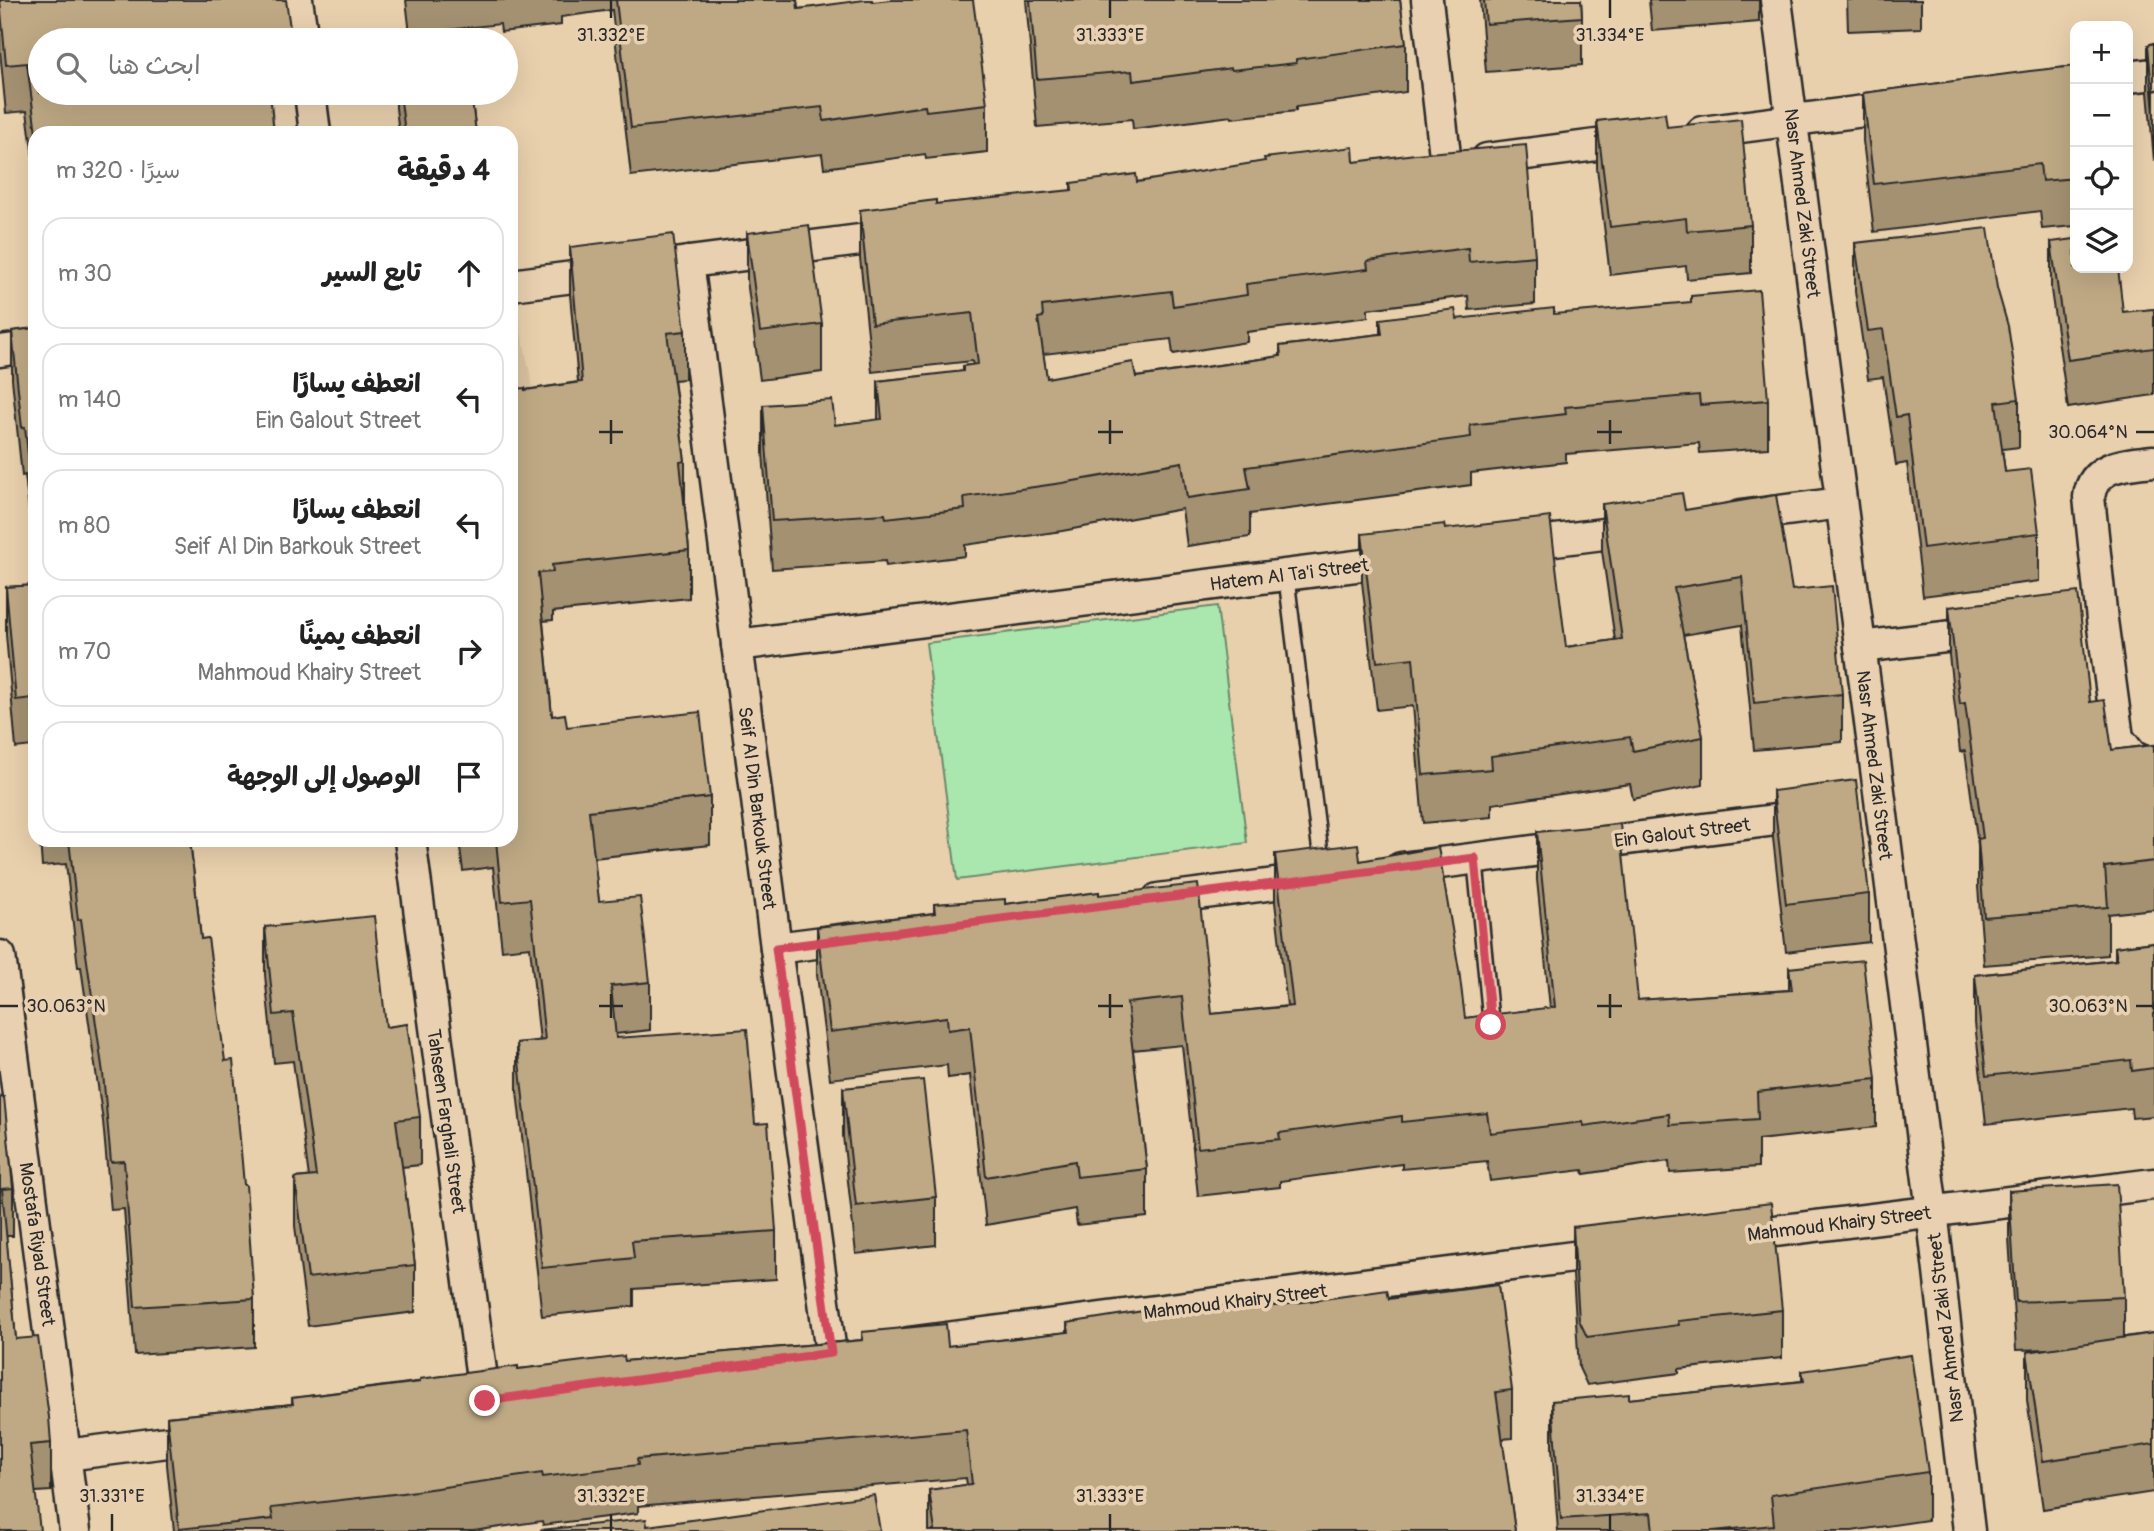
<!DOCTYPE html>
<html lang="ar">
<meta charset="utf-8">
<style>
:root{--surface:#fff;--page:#f2f2f2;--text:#222;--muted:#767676;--line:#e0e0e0}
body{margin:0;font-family:Pangolin,"Playpen Sans Arabic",sans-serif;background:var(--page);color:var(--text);direction:rtl}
.controls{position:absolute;right:21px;top:21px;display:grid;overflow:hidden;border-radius:14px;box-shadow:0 7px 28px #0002}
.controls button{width:63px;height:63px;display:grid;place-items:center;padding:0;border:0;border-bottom:2px solid var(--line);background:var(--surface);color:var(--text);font:35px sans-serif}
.stop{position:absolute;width:21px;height:21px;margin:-16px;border:5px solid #d1495b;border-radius:50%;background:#fff}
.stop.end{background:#d1495b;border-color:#fff;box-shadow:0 2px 7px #0008}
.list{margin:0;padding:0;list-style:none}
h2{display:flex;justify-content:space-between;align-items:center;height:91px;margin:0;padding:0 28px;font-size:30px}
h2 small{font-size:23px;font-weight:400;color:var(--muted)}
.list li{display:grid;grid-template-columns:46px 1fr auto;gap:21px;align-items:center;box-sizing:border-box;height:112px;margin:0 14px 14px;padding:0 14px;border:2px solid var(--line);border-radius:21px}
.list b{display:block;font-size:26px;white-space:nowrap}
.list p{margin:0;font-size:23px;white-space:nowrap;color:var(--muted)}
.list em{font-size:23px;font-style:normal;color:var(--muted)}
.icon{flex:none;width:38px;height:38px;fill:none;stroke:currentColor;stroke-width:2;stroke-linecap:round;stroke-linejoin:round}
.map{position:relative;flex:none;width:2154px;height:1531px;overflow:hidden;direction:ltr}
.search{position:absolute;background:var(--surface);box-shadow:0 7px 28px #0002;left:28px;top:28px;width:490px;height:77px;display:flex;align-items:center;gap:18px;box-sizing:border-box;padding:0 24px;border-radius:38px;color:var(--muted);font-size:26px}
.panel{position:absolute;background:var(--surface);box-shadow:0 7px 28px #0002;left:28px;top:126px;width:490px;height:721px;border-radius:21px;direction:rtl}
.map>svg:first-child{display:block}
.built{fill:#d8c19f}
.green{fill:#aae7ae;stroke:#6a896c;stroke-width:2}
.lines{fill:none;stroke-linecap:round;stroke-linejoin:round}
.lane-casing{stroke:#2b2b2b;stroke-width:19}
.street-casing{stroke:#2b2b2b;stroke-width:35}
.lane{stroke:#e8d0b0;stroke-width:14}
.street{stroke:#e8d0b0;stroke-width:30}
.wall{fill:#a49172;stroke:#2b2b2b;stroke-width:2}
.building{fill:#bfa985;stroke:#2b2b2b;stroke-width:2}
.route{stroke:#d1495b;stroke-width:9}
.ticks{fill:none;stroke:#2b2b2b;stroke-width:2.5}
.labels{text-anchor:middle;stroke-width:7;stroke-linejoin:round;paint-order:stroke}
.street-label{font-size:19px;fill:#2b2b2b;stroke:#e8d0b0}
.ticks-label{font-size:18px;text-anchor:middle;fill:#2b2b2b;stroke:#e8d0b0;stroke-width:7;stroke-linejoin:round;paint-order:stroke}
</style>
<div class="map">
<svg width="2154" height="1531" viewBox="0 0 2154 1531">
<rect width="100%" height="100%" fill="#e9d0ad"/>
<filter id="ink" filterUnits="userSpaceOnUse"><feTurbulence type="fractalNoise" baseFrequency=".0143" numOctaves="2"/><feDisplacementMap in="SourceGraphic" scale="14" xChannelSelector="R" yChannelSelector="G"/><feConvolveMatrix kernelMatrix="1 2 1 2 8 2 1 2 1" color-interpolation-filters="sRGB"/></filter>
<g filter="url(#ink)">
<path class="built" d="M517,310L535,398L511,400V311Z"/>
<path class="green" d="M1217,606L1247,843L957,880L926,643Z"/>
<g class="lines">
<g class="lane-casing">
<g id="lane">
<path d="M1286,575L1322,865"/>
<path d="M1475,858L1491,1025"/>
</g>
</g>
<g class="street-casing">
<g id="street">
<path d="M297,0L303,40"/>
<path d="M1427,0L1446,164"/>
<path d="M1776,0L1881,807L1932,1211L1969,1531"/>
<path d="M2128,77L2154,74"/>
<path d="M310,93L315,133"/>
<path d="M1702,132L1903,106"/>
<path d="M1487,159L1635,140"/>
<path d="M688,262L776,948L831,1353"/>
<path d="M511,285L899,235"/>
<path d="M0,351L35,346"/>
<path d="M2154,461C2127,464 2093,464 2089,497L2102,620L2118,738L2132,756L2142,761L2154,764"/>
<path d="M1740,516L1841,503"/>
<path d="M1515,545L1643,529"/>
<path d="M737,645L1403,560"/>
<path d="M1860,647L1987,632"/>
<path d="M410,840L485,1401"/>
<path d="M1401,868L1814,815"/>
<path d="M1158,899L1314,879"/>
<path d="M776,948L855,938"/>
<path d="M0,956L75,1531"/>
<path d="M1734,1236L2154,1184"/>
<path d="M908,1343L1612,1252"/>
<path d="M66,1455L207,1437"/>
</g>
</g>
<use href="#lane" class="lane"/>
<use href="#street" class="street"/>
</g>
<g class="wall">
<path d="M0,0L290,28V40H40L161,102L274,133H35V173L27,111L6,113L0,51Z"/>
<path d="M406,0H797L798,9L873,2L987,104V152L926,159L925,154L824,168L822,154L631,176L612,10L561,17V25L501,32L500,24L410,34Z"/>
<path d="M1026,0H1400L1406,44V92L1296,107V111L1232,118L1231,116L1133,129L1132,119L1037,127Z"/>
<path d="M1480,0H1581L1582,17V65L1486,72Z"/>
<path d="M1649,0H1759V22L1652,31Z"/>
<path d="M1847,0H1921V28L1848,31Z"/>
<path d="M2154,43V161L2148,92V45Z"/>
<path d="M2075,66V226L2042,229L2040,211L1874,232L1863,141V93Z"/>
<path d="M396,93H471L476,133H399L396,108Z"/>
<path d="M1597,121L1667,127L1751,225V273L1687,279L1686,266L1610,275L1597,168Z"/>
<path d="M1354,162L1535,256V304L1469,310L1468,296L1368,309V317L1247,332V342L1173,354L1171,339L1043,354L1047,378L1136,377L1280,356V346L1380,334V319H1457L1554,314L1768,400V448L1700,453L1699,443L1566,454V462L1471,473V485L1250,514V537L1187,546L1182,509L1062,531L965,545V556L886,566L885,561L772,569L763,453V405L835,425L878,420V381L963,372V366L973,365L972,361L872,372L860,258V210L936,204L1071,191V183L1137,182Z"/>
<path d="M747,233L822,324V372L760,380L747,280Z"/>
<path d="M2051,242L2123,312L2154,309V395L2068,408L2051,290Z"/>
<path d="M1855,243L1997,288L2019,399V447L2002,449L2005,472L2039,533V581L1923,596L1907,463L1896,465L1883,377L1868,379L1855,291Z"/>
<path d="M570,247L685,331V379L674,380L685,461V509L689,550V598L553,612V620L543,621L552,716L567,727L710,797V845L594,858L599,901L650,982V1030L616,1034V1038L755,1124L776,1231V1279L634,1289V1306L542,1316L517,1091V1043L540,1041L530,947L502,950L493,867L463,871L459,840H511L525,390L578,382L570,295Z"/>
<path d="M35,328V565L25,475L22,476L12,379V331Z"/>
<path d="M1602,504L1685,510L1792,590L1842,694V742L1754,750L1742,625L1683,635L1703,737V785L1633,799L1630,784L1492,804V817L1423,823L1413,706L1377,710L1362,582V534L1566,647L1615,640L1602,551Z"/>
<path d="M35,585V786L32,746L16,748L6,635V587Z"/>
<path d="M1949,607L2090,702L2112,750L2154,745V909L2108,914V955L1984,965L1978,887V845L1965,751L1960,752L1949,655Z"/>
<path d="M1773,791L1869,894V942L1786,952L1773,838Z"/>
<path d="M1537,832L1638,1000L1789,990V968L1876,1079V1127L1758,1140V1167L1670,1173L1669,1161L1584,1174L1583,1170L1490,1181L1487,1161L1402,1169V1164L1280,1181V1187L1198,1196L1182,1045L1133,1050L1147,1169V1217L1077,1225L1075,1209L986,1225L970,1075L948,1078L947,1065L830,1079L817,975V927L934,913V904H1005L1099,895L1212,1014L1287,1006L1275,902V854L1360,861L1465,1018L1550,1008L1537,880Z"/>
<path d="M40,840H190L201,939L254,1299V1347L135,1355L124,1209L111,1210L103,1121L81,967H78L66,864L42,866Z"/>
<path d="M265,927L386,1027L420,1117V1165L402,1167L415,1265V1312L308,1326L295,1226V1178L309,1177L293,1061L274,1063L265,975Z"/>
<path d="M2154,942V1116L2132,1118L2131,1108L1986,1124L1975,1023V975L2115,960V947Z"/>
<path d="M843,1088L936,1197V1245L856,1254L843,1136Z"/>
<path d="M0,1097L13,1188V1236H6L16,1339L51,1443V1491L36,1492L0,1531Z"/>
<path d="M2009,1191L2124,1297V1337L2154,1333V1492L2043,1509L2027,1400V1352L2048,1349L2016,1350L2009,1238Z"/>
<path d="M1573,1227L1782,1310V1358L1679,1369V1373L1587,1385L1579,1368L1573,1275Z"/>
<path d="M1389,1299L1512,1390V1438L1502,1439L1515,1531H929V1490L967,1485L966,1478L638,1506V1513L543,1525L542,1521L473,1531H174L167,1465V1417L292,1404V1398L518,1369L625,1361L862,1340V1332L948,1346L1067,1332V1323L1163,1314Z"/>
<path d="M1802,1371L1928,1472V1520L1852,1531H1558L1552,1448V1401L1629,1399L1802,1381Z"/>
</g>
<g class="building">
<path d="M0,0H286L290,28L187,40H40V93H160L161,102L250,93H270L274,133H36L27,63L6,65Z"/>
<path d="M616,0H797L798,9L864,0H872L873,2L891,0H973L987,104L926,111L925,106L824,121L822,107L631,128Z"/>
<path d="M1030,0H1400L1406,44L1296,59V63L1232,70L1231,68L1133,81L1132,71L1037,79Z"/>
<path d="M1484,0H1581L1582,17L1486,24Z"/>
<path d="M2154,43V113L2148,45Z"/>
<path d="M2075,66V178L2042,181L2040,164L1874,184L1863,93L2030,71Z"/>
<path d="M400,93H471L476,133H405Z"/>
<path d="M1665,113L1667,127L1741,119L1751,225L1687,231L1686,218L1610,227L1597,121Z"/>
<path d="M1526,145L1535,256L1469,262L1468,248L1367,261L1368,269L1246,284L1247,295L1173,306L1171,291L1042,306L1043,317L1038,318L1047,378L1133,362L1136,377L1281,356L1280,346L1382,334L1380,319L1455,309L1457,319L1554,308V314L1691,302V296L1759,290L1768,400L1700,405L1699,395L1565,407L1566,414L1470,425L1471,437L1246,467L1250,489L1187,498L1182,462L1062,483L964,497L965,509L886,518L885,514L772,521L763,405L832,400L835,425L882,419L878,381L963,371V366L978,364L972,313L872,324L860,210L936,200V204L1072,190L1071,183L1136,174L1137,182L1265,161L1264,158L1353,147L1354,162L1415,154Z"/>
<path d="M809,225L822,324L760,332L747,233Z"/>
<path d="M1988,228L1997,288L2008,326L2019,399L1996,402L2005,472L2031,469L2039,533L1923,548L1907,415L1896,417L1883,329L1868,331L1855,243Z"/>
<path d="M673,234L685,331L667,333L685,461L680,462L689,550L552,565L553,572L538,573L552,716L565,714L567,727L700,712L710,797L589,811L599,901L640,897L650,982L611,986L616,1038L747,1029L755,1124L768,1123L776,1231L632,1241L634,1258L542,1268L517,1043L545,1040L530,899L502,902L496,840H511V389L525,388V390L582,382L570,247Z"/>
<path d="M2075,239V268H2118L2123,312L2154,309V348L2068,360L2051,242Z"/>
<path d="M35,328V517L25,427L22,428L12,331Z"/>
<path d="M1682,493L1685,510L1776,495L1792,590L1832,586L1842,694L1754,703L1742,577L1674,588L1703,737L1633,751L1630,737L1491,756L1492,769L1423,775L1413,658L1377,662L1362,534L1444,524L1445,529L1550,517L1566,647L1622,639L1602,504Z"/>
<path d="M35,585V739L32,698L16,700L6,587Z"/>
<path d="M2078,592L2090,702L2104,700L2105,702L2112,750L2154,745V861L2105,867L2108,907L1984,917L1978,839L1983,838L1965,703L1960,704L1949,607Z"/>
<path d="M1856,780L1869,894L1786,904L1773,791Z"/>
<path d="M1620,824L1638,1000L1792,990L1789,968L1863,960L1876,1079L1757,1092L1758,1119L1670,1125L1669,1114L1584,1126L1583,1122L1490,1133L1487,1113L1402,1122V1116L1279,1133L1280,1139L1198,1148L1182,997L1127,1003L1147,1169L1077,1177L1075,1161L986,1177L970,1027L948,1030L947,1017L830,1032L817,927L935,913L934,904L1005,899V904L1099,892V895L1198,884L1212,1014L1293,1006L1275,854L1358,844L1360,861L1438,847L1459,970L1465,1018L1555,1007L1537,832Z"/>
<path d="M69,840H190L201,939L208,938L225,1061L233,1060L244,1185H246L254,1299L135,1307L124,1161L111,1162L103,1073L81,919L78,920Z"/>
<path d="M374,916L386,1027L407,1024L420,1117L396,1120L415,1265L308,1278L295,1178L316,1176L293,1013L274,1015L265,927Z"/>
<path d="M2154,942V1068L2132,1071L2131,1060L1986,1076L1975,975L2117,960L2115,947Z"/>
<path d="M923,1080L936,1197L856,1206L843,1088Z"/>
<path d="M0,1097H4L13,1188L2,1189L16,1339L38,1337L49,1417L51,1443L30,1445L40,1531H0Z"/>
<path d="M2117,1184L2124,1297L2016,1302L2009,1191Z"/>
<path d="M1771,1203L1782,1310L1678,1321L1679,1325L1587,1337L1579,1320L1573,1227Z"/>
<path d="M1498,1285L1512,1390L1496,1392L1515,1531H935L929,1490L972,1484L966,1430L637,1459L638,1465L543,1477L542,1473L402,1493L271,1508L273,1519L179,1529L167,1417L293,1404L292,1398L420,1382V1379L518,1366V1369L624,1356L625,1361L863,1340L862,1332L946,1324L948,1346L1069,1332L1067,1323L1162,1308L1163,1314L1273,1299L1274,1306L1387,1290L1389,1299Z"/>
<path d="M2154,1333V1444L2043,1461L2027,1352Z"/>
<path d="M1911,1355L1928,1472L1771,1495L1774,1525L1713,1531H1653L1651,1513L1561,1519L1552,1401L1629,1394V1399L1804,1381L1802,1371Z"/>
<path d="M874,1495L880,1531H541V1530L646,1519L647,1526Z"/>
</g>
</g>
<g class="lines" filter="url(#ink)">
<path class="route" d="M485,1401L831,1353L776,948L1475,858L1491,1025"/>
</g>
<path class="ticks" d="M611,0V18M1110,0V18M1610,0V18M611,420V444M1110,420V444M1610,420V444M599,432H623M1098,432H1123M1597,432H1622M2136,432H2154M611,994V1018M1110,994V1018M1610,994V1018M0,1006H18M599,1006H623M1098,1006H1123M1597,1006H1622M2136,1006H2154M112,1514V1531M611,1514V1531M1110,1514V1531M1610,1514V1531"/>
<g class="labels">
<g class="street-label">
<text transform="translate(1803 203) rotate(83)" y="7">Nasr Ahmed Zaki Street</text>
<text transform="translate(1289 574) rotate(-7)" y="7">Hatem Al Ta'i Street</text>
<text transform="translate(1875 765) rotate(83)" y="7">Nasr Ahmed Zaki Street</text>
<text transform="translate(758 808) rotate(83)" y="7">Seif Al Din Barkouk Street</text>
<text transform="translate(1682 832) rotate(-7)" y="7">Ein Galout Street</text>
<text transform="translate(447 1121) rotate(82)" y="7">Tahseen Farghali Street</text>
<text transform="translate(1839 1223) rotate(-7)" y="7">Mahmoud Khairy Street</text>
<text transform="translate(38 1244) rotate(82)" y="7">Mostafa Riyad Street</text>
<text transform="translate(1235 1301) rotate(-7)" y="7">Mahmoud Khairy Street</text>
<text transform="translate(1945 1328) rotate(-97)" y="7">Nasr Ahmed Zaki Street</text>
</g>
</g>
<g class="ticks-label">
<text x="611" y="41">31.332°E</text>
<text x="1110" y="41">31.333°E</text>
<text x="1610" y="41">31.334°E</text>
<text x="2088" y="438">30.064°N</text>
<text x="66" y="1012">30.063°N</text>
<text x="2088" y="1012">30.063°N</text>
<text x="112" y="1502">31.331°E</text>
<text x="611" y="1502">31.332°E</text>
<text x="1110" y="1502">31.333°E</text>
<text x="1610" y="1502">31.334°E</text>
</g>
</svg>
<div class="controls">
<button>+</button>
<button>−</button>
<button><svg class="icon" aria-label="locate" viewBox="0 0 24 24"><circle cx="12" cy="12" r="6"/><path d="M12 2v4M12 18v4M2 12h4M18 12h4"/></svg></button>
<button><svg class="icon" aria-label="layers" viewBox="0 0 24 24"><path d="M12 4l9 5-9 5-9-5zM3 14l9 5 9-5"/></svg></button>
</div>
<div class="stop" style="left:1491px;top:1025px"></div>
<div class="stop end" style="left:485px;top:1401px"></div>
<div class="search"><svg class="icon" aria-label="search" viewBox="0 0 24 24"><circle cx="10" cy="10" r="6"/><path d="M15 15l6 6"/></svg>ابحث هنا</div>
<section class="panel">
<h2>4 دقيقة<small>سيرًا · 320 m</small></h2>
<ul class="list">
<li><svg class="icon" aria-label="ahead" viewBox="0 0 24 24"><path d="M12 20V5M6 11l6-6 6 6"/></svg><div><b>تابع السير</b></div><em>30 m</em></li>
<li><svg class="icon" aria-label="left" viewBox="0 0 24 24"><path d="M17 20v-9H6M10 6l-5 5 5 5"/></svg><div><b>انعطف يسارًا</b><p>Ein Galout Street</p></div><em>140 m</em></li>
<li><svg class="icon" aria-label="left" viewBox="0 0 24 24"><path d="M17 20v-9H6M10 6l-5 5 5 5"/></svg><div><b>انعطف يسارًا</b><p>Seif Al Din Barkouk Street</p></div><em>80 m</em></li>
<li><svg class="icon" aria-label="right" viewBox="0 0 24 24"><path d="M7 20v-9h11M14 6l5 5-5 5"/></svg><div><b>انعطف يمينًا</b><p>Mahmoud Khairy Street</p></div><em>70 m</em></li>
<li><svg class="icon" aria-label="arrive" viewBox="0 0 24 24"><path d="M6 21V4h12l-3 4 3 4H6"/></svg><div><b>الوصول إلى الوجهة</b></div></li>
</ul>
</section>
</div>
